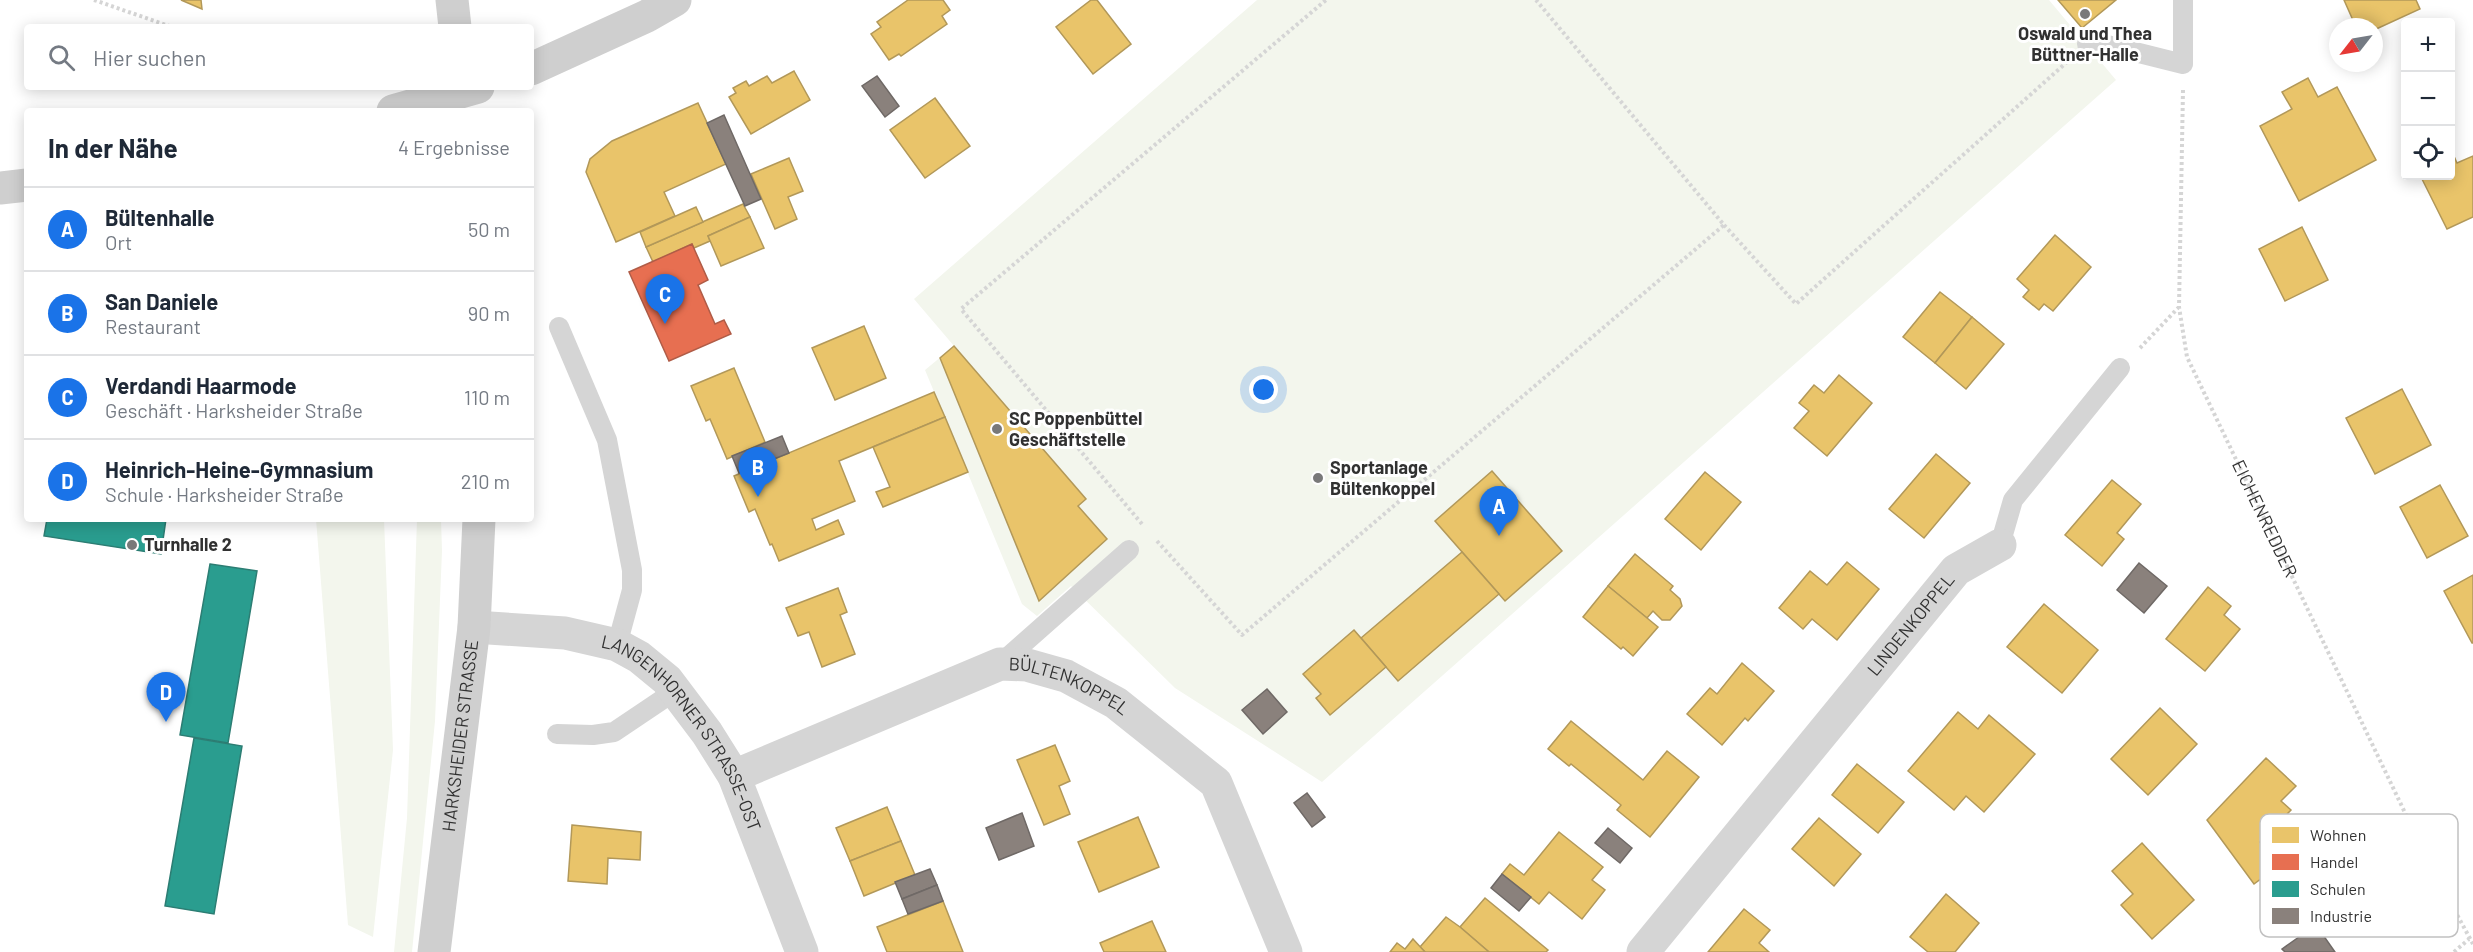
<!DOCTYPE html>
<html lang="de">
<meta charset="utf-8">
<style>
:root{--surface:#fff;--page:#f6f6f7;--text:#1f2937;--muted:#747a83;--line:#e0e1e3;--accent:#1a73e8}
body{margin:0;font-family:Barlow,sans-serif;background:var(--page);color:var(--text)}
.controls{position:absolute;right:18px;top:18px;display:grid;overflow:hidden;border-radius:6px;box-shadow:0 3px 15px #0003}
.controls button{width:54px;height:54px;display:grid;place-items:center;padding:0;border:0;border-bottom:2px solid var(--line);background:var(--surface);color:var(--text);font:30px sans-serif}
.compass{position:absolute;left:2329px;top:18px;width:54px;height:54px;border-radius:50%;background:var(--surface);box-shadow:0 3px 15px #0003;rotate:239deg}
.you{position:absolute;left:1264px;top:390px;width:21px;height:21px;margin:-15px;border:4px solid #fff;border-radius:50%;background:#1a73e8;box-shadow:0 0 0 9px #1a73e833}
.badge{display:grid;place-items:center;width:39px;height:39px;border-radius:50%;background:var(--accent);color:#fff;font-size:20px;font-weight:700}
.pin{position:absolute;translate:-50% -50px;filter:drop-shadow(0 2px 3px #0008)}
.pin::after{content:'';position:absolute;top:32px;width:21px;height:18px;background:inherit;clip-path:polygon(0 0,100% 0,50% 100%)}
.list{margin:0;padding:0;list-style:none}
h2{display:flex;justify-content:space-between;align-items:center;height:78px;margin:0;padding:0 24px;font-size:26px}
h2 small{font-size:20px;font-weight:400;color:var(--muted)}
.list li{display:grid;grid-template-columns:39px 1fr auto;gap:18px;align-items:center;box-sizing:border-box;height:84px;padding:0 24px;border-top:2px solid var(--line)}
.list b{display:block;font-size:22px;white-space:nowrap}
.list p{margin:0;font-size:20px;white-space:nowrap;color:var(--muted)}
.list em{font-size:20px;font-style:normal;color:var(--muted)}
.icon{flex:none;width:33px;height:33px;fill:none;stroke:currentColor;stroke-width:2;stroke-linecap:round;stroke-linejoin:round}
.map{position:relative;flex:none;width:2473px;height:952px;overflow:hidden}
.search{position:absolute;background:var(--surface);box-shadow:0 3px 15px #0003;left:24px;top:24px;width:510px;height:66px;display:flex;align-items:center;gap:15px;box-sizing:border-box;padding:0 21px;border-radius:6px;color:var(--muted);font-size:22px}
.panel{position:absolute;background:var(--surface);box-shadow:0 3px 15px #0003;left:24px;top:108px;width:510px;height:414px;border-radius:6px}
.map>svg:first-child{display:block}
.grass{fill:#f3f6ed}
.homes{fill:#e9c46a;stroke:#b29859;stroke-width:1.5}
.shops{fill:#e76f51;stroke:#b05c47;stroke-width:1.5}
.schools{fill:#2a9d8f;stroke:#2c7d73;stroke-width:1.5}
.industry{fill:#8a817c;stroke:#6f6966;stroke-width:1.5}
.lines{fill:none;stroke-linecap:round;stroke-linejoin:round}
.path{stroke:#d5d5d5;stroke-width:4;stroke-dasharray:3 3;stroke-linecap:butt}
.service{stroke:#d5d5d5;stroke-width:20}
.minor{stroke:#d5d5d5;stroke-width:33}
.secondary{stroke:#cfcfcf;stroke-width:33}
.poi-dot{fill:#797979;stroke:#fff;stroke-width:2}
.labels{text-anchor:middle;stroke-width:6;stroke-linejoin:round;paint-order:stroke}
.poi-label{font-size:18px;font-weight:bold;fill:#313131;stroke:#fff;text-anchor:start}
.street-label{font-size:18px;fill:#313131;stroke:#fff}
.key{fill:#fff;stroke:#c1c1c1;stroke-width:1.5}
.key-label{font-size:16px;fill:#313131}
</style>
<div class="map">
<svg width="2473" height="952" viewBox="0 0 2473 952">
<rect width="100%" height="100%" fill="#fff"/>
<g class="grass">
<path d="M1257,0H2049L2116,80L1322,782L1175,688L1071,586L1037,616L1022,604L925,370L954,346L914,299Z"/>
<path d="M316,519H384L393,750L373,937L348,925Z"/>
<path d="M417,519H441L442,551L435,721L412,952H394L407,818Z"/>
</g>
<g class="homes">
<path d="M181,0H201L202,9Z"/>
<path d="M908,0H943L950,10L942,16L947,24L901,56L899,54L889,60L871,34L881,27L877,22Z"/>
<path d="M1091,0H1097L1131,44L1093,74L1056,27Z"/>
<path d="M2058,0H2116L2082,28Z"/>
<path d="M2344,0H2416L2420,9L2374,30V27H2356Z"/>
<path d="M794,71L810,100L751,134L729,97L736,93L733,88L746,81L749,86L767,76L772,83Z"/>
<path d="M2308,78L2318,97L2337,87L2376,160L2299,201L2260,126L2292,109L2282,92Z"/>
<path d="M935,98L970,146L925,178L890,130Z"/>
<path d="M698,103L726,164L664,192L675,216L616,242L586,172L590,159L612,141Z"/>
<path d="M2453,154L2457,163L2473,156V217L2447,229L2421,177L2450,176V155Z"/>
<path d="M789,158L803,191L788,197L797,219L775,229L751,174Z"/>
<path d="M743,204L750,217L708,236L710,241L694,248L692,244L653,262L646,247Z"/>
<path d="M696,207L703,222L646,247L640,232Z"/>
<path d="M750,217L764,248L721,266L708,236Z"/>
<path d="M2302,227L2328,280L2285,301L2259,249Z"/>
<path d="M2055,235L2091,267L2053,311L2044,304L2039,310L2023,297L2029,290L2017,279Z"/>
<path d="M1940,292L1972,317L1935,363L1903,337Z"/>
<path d="M1972,317L2004,344L1966,389L1935,363Z"/>
<path d="M864,326L886,378L835,400L812,348Z"/>
<path d="M954,346L1086,499L1078,506L1107,539L1039,601L940,358Z"/>
<path d="M734,368L765,442L727,459L710,419L706,421L691,386Z"/>
<path d="M1839,375L1872,403L1827,456L1794,428L1809,411L1799,403L1814,385L1824,393Z"/>
<path d="M2402,389L2431,445L2375,474L2346,418Z"/>
<path d="M934,392L945,417L839,461L855,501L812,519L816,530L838,520L844,534L779,561L772,544L770,545L755,509L749,512L734,476Z"/>
<path d="M945,417L968,472L883,507L876,492L890,487L873,447Z"/>
<path d="M1936,454L1970,483L1924,538L1889,509Z"/>
<path d="M1492,471L1562,551L1505,601L1435,521Z"/>
<path d="M1705,472L1741,502L1701,550L1665,519Z"/>
<path d="M2112,480L2141,504L2117,533L2124,539L2102,566L2065,535Z"/>
<path d="M2440,485L2468,536L2427,558L2400,507Z"/>
<path d="M1462,552L1499,594L1398,681L1361,638Z"/>
<path d="M1635,554L1673,586L1670,590L1680,599L1682,606L1670,620H1662L1653,611L1647,618L1608,586Z"/>
<path d="M1847,562L1879,589L1837,640L1812,619L1803,629L1779,608L1810,571L1827,585Z"/>
<path d="M2473,575V643H2472L2444,591Z"/>
<path d="M1608,586L1658,627L1633,656L1623,647L1621,649L1583,617Z"/>
<path d="M2208,587L2231,606L2224,615L2240,629L2205,671L2166,639Z"/>
<path d="M838,588L847,612L840,615L855,654L822,667L809,632L798,636L786,608Z"/>
<path d="M2044,604L2098,650L2062,693L2007,647Z"/>
<path d="M1354,630L1386,667L1330,715L1316,698L1321,694L1303,674Z"/>
<path d="M1742,663L1774,691L1748,721L1745,718L1722,745L1687,714L1710,688L1717,694Z"/>
<path d="M2160,708L2197,744L2148,795L2111,759Z"/>
<path d="M1958,712L1978,729L1989,715L2035,754L1984,812L1966,796L1954,810L1908,771Z"/>
<path d="M1571,721L1643,780L1667,751L1699,777L1650,837L1617,810L1621,805L1571,764L1569,766L1548,749Z"/>
<path d="M1055,745L1070,781L1059,786L1070,814L1044,825L1017,760Z"/>
<path d="M2266,758L2296,786L2281,801L2291,810L2260,842L2278,866L2254,884L2207,820Z"/>
<path d="M1857,764L1904,802L1878,833L1832,795Z"/>
<path d="M887,807L901,841L850,861L836,828Z"/>
<path d="M1138,817L1159,867L1099,892L1078,842Z"/>
<path d="M1819,818L1861,854L1834,886L1792,849Z"/>
<path d="M572,825L641,832L640,860L608,858L607,884L568,881Z"/>
<path d="M1559,832L1603,867L1592,880L1605,890L1582,919L1549,892L1539,904L1502,874L1510,864L1524,875Z"/>
<path d="M901,841L915,875L864,896L850,861Z"/>
<path d="M2142,843L2194,900L2152,939L2121,905L2133,894L2112,871Z"/>
<path d="M1946,894L1979,923L1955,952H1928L1910,937Z"/>
<path d="M1485,898L1548,950L1546,952H1489L1460,927Z"/>
<path d="M943,901L963,952H887L877,927Z"/>
<path d="M1744,909L1770,930L1759,943L1769,952H1708Z"/>
<path d="M1446,917L1460,927L1489,952H1425L1420,947Z"/>
<path d="M1152,921L1166,952H1104L1100,943Z"/>
<path d="M1413,939L1425,952H1390L1397,943L1405,949Z"/>
</g>
<path class="shops" d="M692,244L708,280L698,285L715,324L724,320L731,334L669,361L629,272Z"/>
<g class="schools">
<path d="M47,519H166L161,554L44,536Z"/>
<path d="M210,564L257,571L228,743L180,735Z"/>
<path d="M194,738L242,746L214,914L165,906Z"/>
</g>
<g class="industry">
<path d="M877,76L899,106L885,117L862,86Z"/>
<path d="M724,115L761,199L745,206L707,123Z"/>
<path d="M782,436L789,453L739,473L732,456Z"/>
<path d="M2139,563L2167,586L2144,613L2117,590Z"/>
<path d="M1267,689L1287,712L1263,734L1242,710Z"/>
<path d="M1307,793L1325,817L1312,827L1294,803Z"/>
<path d="M1022,813L1034,846L999,860L986,828Z"/>
<path d="M1608,828L1632,848L1620,863L1595,843Z"/>
<path d="M930,869L937,885L902,899L895,882Z"/>
<path d="M1502,874L1531,897L1519,911L1491,888Z"/>
<path d="M937,885L943,901L908,914L902,899Z"/>
<path d="M2316,925L2335,952H2285L2282,949Z"/>
</g>
<g class="lines">
<g class="path">
<path d="M94,0L172,27"/>
<path id="s1" d="M2183,90L2179,307L2187,357L2430,865L2473,944"/>
<path d="M1724,225L1796,304L2067,62"/>
<path d="M2140,348L2178,308"/>
<path d="M1142,524L961,309L1326,0"/>
<path d="M1157,541L1242,635L1724,225L1536,0"/>
<path d="M2454,952L2469,939"/>
</g>
<g class="service">
<path d="M2087,44L2107,45L2183,64V0"/>
<path d="M559,327L607,440L632,570V590L617,645"/>
<path d="M2000,545L2013,500L2120,368"/>
<path d="M1000,664L1129,550"/>
<path d="M557,734L593,735L614,732L675,691"/>
</g>
<g class="minor">
<path id="s2" d="M474,627L565,633L617,645L639,657L667,680L707,733L734,776L802,952"/>
<path id="s3" d="M734,776L1000,664L1027,665L1066,676L1116,703L1216,783L1286,952"/>
<path id="s4" d="M1643,952L1956,570L2000,545"/>
</g>
<g class="secondary">
<path d="M452,0L455,27"/>
<path d="M531,69L647,16L675,0"/>
<path d="M393,111L478,87"/>
<path d="M0,188L27,185"/>
<path id="s5" d="M434,952L474,627L479,519"/>
</g>
</g>
<g class="poi-dot">
<circle cx="2085" cy="14" r="6"/>
<circle cx="997" cy="429" r="6"/>
<circle cx="1318" cy="478" r="6"/>
<circle cx="132" cy="545" r="6"/>
</g>
<g class="labels">
<g class="poi-label">
<text x="2085" y="40" text-anchor="middle">Oswald und Thea<tspan x="2085" dy="21">Büttner-Halle</tspan></text>
<text x="1009" y="425">SC Poppenbüttel<tspan x="1009" dy="21">Geschäftstelle</tspan></text>
<text x="1330" y="474">Sportanlage<tspan x="1330" dy="21">Bültenkoppel</tspan></text>
<text x="144" y="551">Turnhalle 2</text>
</g>
<g class="street-label">
<text dy="6" stroke="none"><textPath href="#s1" startOffset="447">EICHENREDDER</textPath></text>
<text dy="6" stroke="none"><textPath href="#s4" startOffset="423">LINDENKOPPEL</textPath></text>
<text dy="6" stroke="none"><textPath href="#s3" startOffset="362">BÜLTENKOPPEL</textPath></text>
<text dy="6" stroke="none"><textPath href="#s5" startOffset="218">HARKSHEIDER STRASSE</textPath></text>
<text dy="6" stroke="none"><textPath href="#s2" startOffset="255">LANGENHORNER STRASSE-OST</textPath></text>
</g>
</g>
<rect x="2260" y="814" width="198" height="123" rx="9" class="key"/>
<rect x="2272" y="827" width="27" height="16" fill="#e9c46a"/>
<rect x="2272" y="854" width="27" height="16" fill="#e76f51"/>
<rect x="2272" y="881" width="27" height="16" fill="#2a9d8f"/>
<rect x="2272" y="908" width="27" height="16" fill="#8a817c"/>
<g class="key-label">
<text x="2310" y="841">Wohnen</text>
<text x="2310" y="868">Handel</text>
<text x="2310" y="895">Schulen</text>
<text x="2310" y="922">Industrie</text>
</g>
</svg>
<div class="controls">
<button>+</button>
<button>−</button>
<button><svg class="icon" aria-label="locate" viewBox="0 0 24 24"><circle cx="12" cy="12" r="6"/><path d="M12 2v4M12 18v4M2 12h4M18 12h4"/></svg></button>
</div>
<svg class="compass" viewBox="-18 -18 36 36"><path d="M0-13l5 13h-10z" fill="#e53935"/><path d="M0 13l5-13h-10z" fill="#747a83"/></svg>
<div class="you"></div>
<div class="pin badge" style="left:1499px;top:536px">A</div>
<div class="pin badge" style="left:758px;top:497px">B</div>
<div class="pin badge" style="left:665px;top:324px">C</div>
<div class="pin badge" style="left:166px;top:722px">D</div>
<div class="search"><svg class="icon" aria-label="search" viewBox="0 0 24 24"><circle cx="10" cy="10" r="6"/><path d="M15 15l6 6"/></svg>Hier suchen</div>
<section class="panel">
<h2>In der Nähe<small>4 Ergebnisse</small></h2>
<ul class="list">
<li><span class="badge">A</span><div><b>Bültenhalle</b><p>Ort</p></div><em>50 m</em></li>
<li><span class="badge">B</span><div><b>San Daniele</b><p>Restaurant</p></div><em>90 m</em></li>
<li><span class="badge">C</span><div><b>Verdandi Haarmode</b><p>Geschäft · Harksheider Straße</p></div><em>110 m</em></li>
<li><span class="badge">D</span><div><b>Heinrich-Heine-Gymnasium</b><p>Schule · Harksheider Straße</p></div><em>210 m</em></li>
</ul>
</section>
</div>
